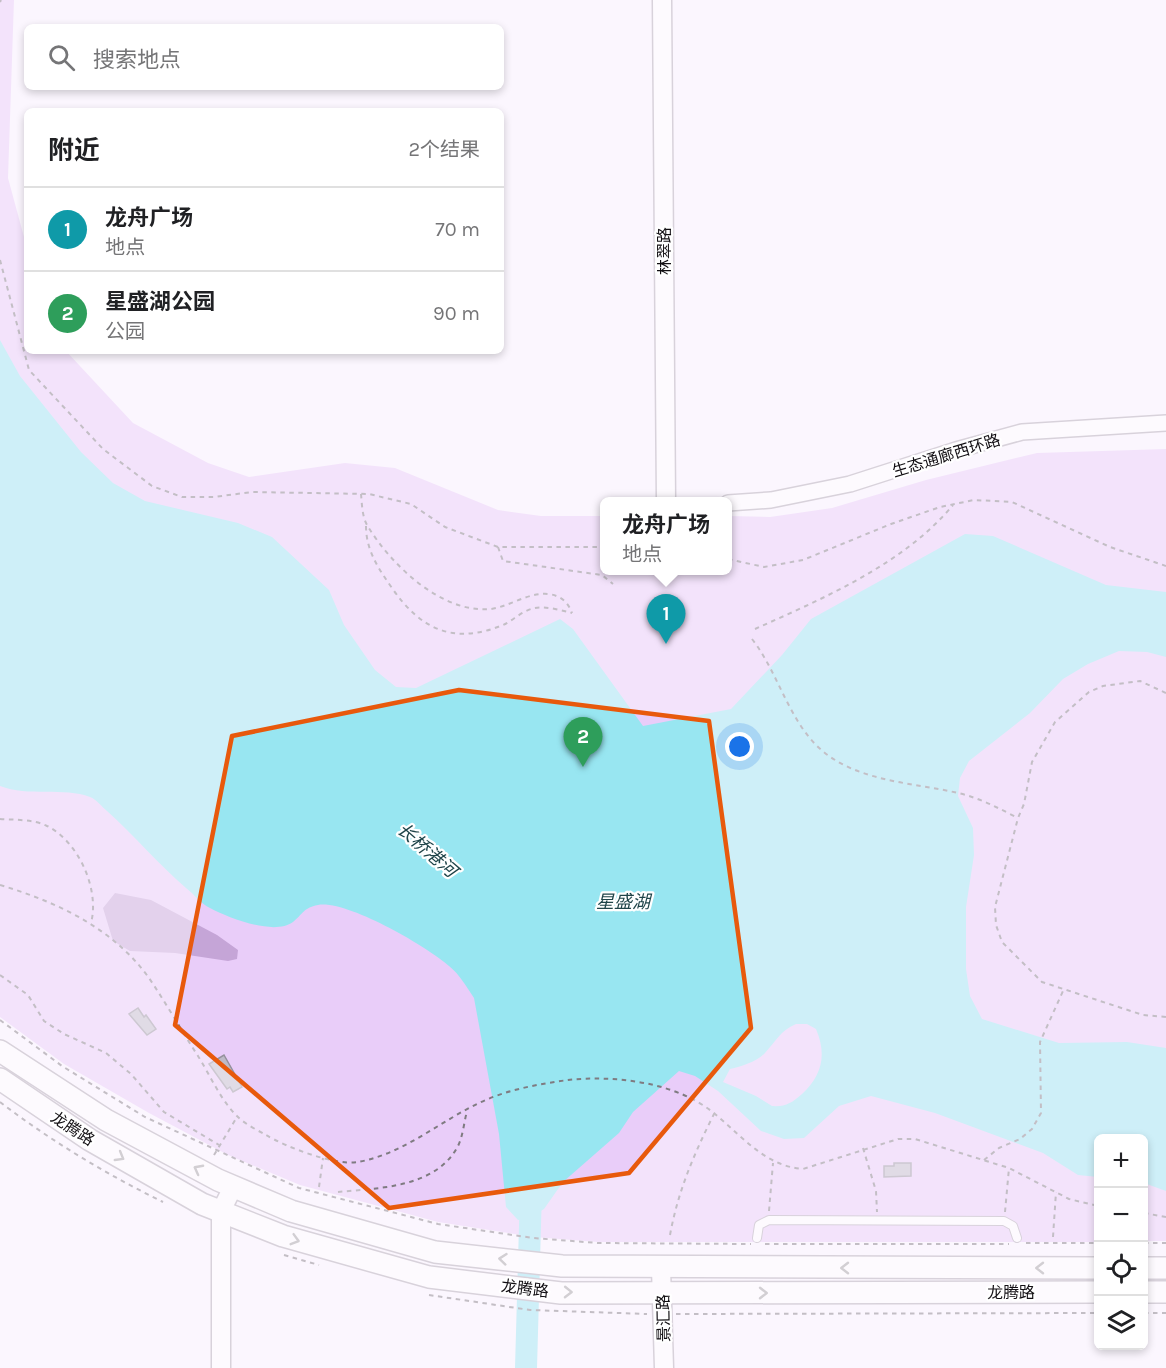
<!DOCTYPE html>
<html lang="zh">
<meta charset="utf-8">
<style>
:root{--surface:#fff;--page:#f6f6f6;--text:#202124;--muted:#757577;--line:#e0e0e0;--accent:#0b8043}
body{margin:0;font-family:Karla,"Noto Sans SC",sans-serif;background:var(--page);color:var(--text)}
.controls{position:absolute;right:18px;bottom:18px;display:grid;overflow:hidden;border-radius:9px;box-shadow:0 3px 9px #0003}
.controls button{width:54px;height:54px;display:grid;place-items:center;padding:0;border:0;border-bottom:2px solid var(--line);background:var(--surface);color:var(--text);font:30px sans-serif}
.you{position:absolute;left:740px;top:747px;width:21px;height:21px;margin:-15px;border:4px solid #fff;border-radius:50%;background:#1a73e8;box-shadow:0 0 0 9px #1a73e833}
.badge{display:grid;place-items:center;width:39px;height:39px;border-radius:50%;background:var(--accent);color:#fff;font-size:20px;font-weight:700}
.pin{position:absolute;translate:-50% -50px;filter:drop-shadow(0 2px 3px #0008)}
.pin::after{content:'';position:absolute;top:32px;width:21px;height:18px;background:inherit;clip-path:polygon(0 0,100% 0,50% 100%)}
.popup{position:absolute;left:600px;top:497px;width:132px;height:78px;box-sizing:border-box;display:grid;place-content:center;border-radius:9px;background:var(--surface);filter:drop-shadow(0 2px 4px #0005);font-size:20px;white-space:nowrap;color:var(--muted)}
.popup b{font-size:22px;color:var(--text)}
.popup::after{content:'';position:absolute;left:50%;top:100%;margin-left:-12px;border:12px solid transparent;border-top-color:var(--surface)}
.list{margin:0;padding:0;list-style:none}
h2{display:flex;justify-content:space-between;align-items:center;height:78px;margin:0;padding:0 24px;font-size:26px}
h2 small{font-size:20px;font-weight:400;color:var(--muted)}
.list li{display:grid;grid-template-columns:39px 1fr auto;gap:18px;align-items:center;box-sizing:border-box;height:84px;padding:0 24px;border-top:2px solid var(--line)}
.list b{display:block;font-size:22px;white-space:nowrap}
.list p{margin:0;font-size:20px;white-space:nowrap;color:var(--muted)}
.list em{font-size:20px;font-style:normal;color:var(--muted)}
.icon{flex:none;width:33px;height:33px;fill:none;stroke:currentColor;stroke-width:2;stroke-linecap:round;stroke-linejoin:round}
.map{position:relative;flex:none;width:1166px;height:1368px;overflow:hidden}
.search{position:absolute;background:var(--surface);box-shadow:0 3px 9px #0003;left:24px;top:24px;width:480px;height:66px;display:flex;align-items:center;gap:15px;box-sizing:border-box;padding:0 21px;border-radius:9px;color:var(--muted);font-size:22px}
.panel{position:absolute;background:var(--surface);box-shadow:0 3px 9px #0003;left:24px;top:108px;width:480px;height:246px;border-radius:9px}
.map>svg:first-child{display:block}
.green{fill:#e9cdf9}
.forest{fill:#c5a5d7}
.water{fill:#98e6f1;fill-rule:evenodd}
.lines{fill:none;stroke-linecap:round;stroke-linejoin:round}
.river{stroke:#98e6f1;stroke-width:22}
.building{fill:#bebac7;stroke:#94909c;stroke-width:1.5}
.service-casing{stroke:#aea7b2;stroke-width:10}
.minor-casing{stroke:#aea7b2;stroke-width:18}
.tertiary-casing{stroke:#aea7b2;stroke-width:21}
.secondary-casing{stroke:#aea7b2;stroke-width:24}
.path{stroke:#7f7b81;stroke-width:2;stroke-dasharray:4.5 4.5;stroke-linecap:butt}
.service{stroke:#fff;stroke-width:8}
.minor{stroke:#fff;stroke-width:15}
.tertiary{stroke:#fff;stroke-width:18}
.secondary{stroke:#fff;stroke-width:21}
.oneway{stroke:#a09fa0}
.marked{fill:none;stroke:#e8590c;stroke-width:4.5;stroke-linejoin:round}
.labels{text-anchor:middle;stroke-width:4.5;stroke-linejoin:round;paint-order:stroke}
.street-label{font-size:16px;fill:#110e12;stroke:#fff}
.water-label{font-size:18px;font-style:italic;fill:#1f4449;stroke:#fff}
</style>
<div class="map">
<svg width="1166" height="1368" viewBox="0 0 1166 1368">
<rect width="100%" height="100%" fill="#fbf6fe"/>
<path class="green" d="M0,0H14L8,178L27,248V351H66L133,423L208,463L249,477L345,463L395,468L498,510L541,516H604V570H728V516L770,517L832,508L926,480L1037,453L1166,449V1241H1144V1138H1098V1242H598L534,1237L438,1222L300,1185L228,1155L149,1113L64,1064L0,1017Z"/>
<path class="forest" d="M115,893L151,900L217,935L238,950L237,959L228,961L175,953L130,951L113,941L103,908Z"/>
<path class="water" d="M0,340L20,376L81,452L113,483L145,501L238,523L272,537L329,590L344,625L375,670L396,687L416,688L560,619L573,629L643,726L731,709L782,655L811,619L965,534L993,536L1106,585L1166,592V657L1147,652L1119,651L1088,664L1063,679L1030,713L969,761L960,778L958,796L973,828L974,855L966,907V969L970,996L982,1019L1059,1043L1127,1042L1166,1048V1191L1144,1183V1138H1098V1177L1078,1175L1043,1153L935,1113L871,1096L839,1106L804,1138L784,1139L761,1131L718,1091L695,1076L679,1071L633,1112L619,1133L563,1182L544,1209L529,1218L518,1220L506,1207L499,1134L474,998C466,986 460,975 449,966C426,946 347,900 318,905C303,908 303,914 293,922C274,936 229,918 210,908C201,904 194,894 186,888C158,864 135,836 107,811C102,807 96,799 90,797C64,787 28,797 0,786ZM796,1024H807L816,1029C827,1055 822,1075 802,1094C792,1103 785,1107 772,1106L756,1096L723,1082L730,1069C742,1066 756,1062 765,1053C776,1041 780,1031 796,1024Z"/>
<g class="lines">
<path class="river" d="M526,1368L531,1190"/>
</g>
<g class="building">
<path d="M138,1008L144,1017L146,1015L156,1029L147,1035L129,1014Z"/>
<path d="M224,1055L242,1087L233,1092L230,1087L227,1089L209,1064Z"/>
<path d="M894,1163H911V1176L884,1177V1166H894Z"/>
</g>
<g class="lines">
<g class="service-casing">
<path id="service" d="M757,1238L759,1225L769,1220L1004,1221L1013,1226L1017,1238"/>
</g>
<g class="minor-casing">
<path id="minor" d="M728,503L771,500L850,484L956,450L1022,432L1166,423"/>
</g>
<g class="tertiary-casing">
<g id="tertiary">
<path d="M662,0L666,502"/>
<path d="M661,1268L664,1368"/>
<path d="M221,1368V1211L233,1187"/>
</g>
</g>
<g class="secondary-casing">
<g id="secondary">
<path d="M0,1051L106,1120L218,1180L291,1211L435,1252L562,1266L1098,1268"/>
<path d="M0,1079L90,1140L202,1204L283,1236L429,1277L561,1293L1098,1292"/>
<path d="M1144,1268H1166"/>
<path d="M1144,1292H1166"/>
</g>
</g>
<g class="path">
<path d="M0,2L1,0"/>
<path d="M0,260L29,370L103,449L152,486L182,497H214L252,492L369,494L411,504L445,527L498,547H604"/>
<path d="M361,494C362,504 362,516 367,525C391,565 442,614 491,609C511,606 528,592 549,594C561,596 568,602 572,613"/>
<path d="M366,526C366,550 378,568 392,588C421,630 454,645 503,625C512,621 521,612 531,609C544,605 559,610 572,613"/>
<path d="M498,547L503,561L602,575L613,584"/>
<path d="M728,559L764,567L803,560L891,524L940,507L974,500L1012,502L1110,547L1166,566"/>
<path d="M755,629C824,598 904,564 953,505"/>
<path d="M752,639C777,671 787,715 816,745C853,782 911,782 958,793C980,798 998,808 1018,818"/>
<path d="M1166,693L1140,681L1103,686L1089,692L1055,722L1032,762L1024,804L1018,818L995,907L996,925L1002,942L1042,982L1143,1015L1166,1017"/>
<path d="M0,819C14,820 34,819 47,826C78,841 100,889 91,923"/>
<path d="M0,885C57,902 113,928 149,978C166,1003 181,1030 198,1056C210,1075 221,1101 238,1117C245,1124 257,1130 266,1135C286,1147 335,1166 358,1162C403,1154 439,1122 479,1103C506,1090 538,1084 568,1080C615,1075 677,1082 715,1114C743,1137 765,1166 803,1169L898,1139H915L1009,1168L1069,1199L1098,1206"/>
<path d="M0,975L28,995L44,1021L64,1034L106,1053L131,1074L164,1112L219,1145"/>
<path d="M0,1020L62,1066L145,1117L299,1188L438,1224L533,1238L598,1243L751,1244"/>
<path d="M0,1102C51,1141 106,1174 163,1202"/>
<path d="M863,1148L876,1191L877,1212"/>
<path d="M214,1155L237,1117"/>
<path d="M984,1160L999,1148L1020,1139L1032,1129L1041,1113L1040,1042L1063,991"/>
<path d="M319,1187L323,1158"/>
<path d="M338,1192C379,1188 436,1188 458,1146C463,1136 464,1122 467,1111"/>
<path d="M769,1211L773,1163"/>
<path d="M1005,1212L1009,1168"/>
<path d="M1144,1213L1166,1217"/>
<path d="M670,1235C678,1191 694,1154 714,1114"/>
<path d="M1053,1237L1056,1192"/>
<path d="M1026,1243H1098"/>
<path d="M1144,1243H1166"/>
<path d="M765,1244H1009"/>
<path d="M284,1255L319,1265"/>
<path d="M429,1295L530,1310L647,1314"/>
<path d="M1144,1313H1166"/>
<path d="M676,1314L1098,1313"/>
</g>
<use href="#service" class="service"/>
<use href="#minor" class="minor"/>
<use href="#tertiary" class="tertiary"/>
<use href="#secondary" class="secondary"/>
</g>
<defs><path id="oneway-chevron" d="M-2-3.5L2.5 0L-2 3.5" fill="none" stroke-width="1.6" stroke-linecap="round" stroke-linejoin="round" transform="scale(1.5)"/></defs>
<g class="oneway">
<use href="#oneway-chevron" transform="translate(120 1157) rotate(30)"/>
<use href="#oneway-chevron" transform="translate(198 1169) rotate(-152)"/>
<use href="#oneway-chevron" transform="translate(295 1240) rotate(16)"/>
<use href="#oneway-chevron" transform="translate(503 1259) rotate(-174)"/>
<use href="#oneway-chevron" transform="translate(845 1268) rotate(180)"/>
<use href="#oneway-chevron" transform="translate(1040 1268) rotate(180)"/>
<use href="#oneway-chevron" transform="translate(568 1292) rotate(1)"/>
<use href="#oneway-chevron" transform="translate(763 1293)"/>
</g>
<path d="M0 0H1166V1368H0ZM459,690L709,721L751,1028L629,1173L389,1208L175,1025L232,736Z" fill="#fbf6fe" fill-opacity=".55" fill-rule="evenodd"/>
<path class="marked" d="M459,690L709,721L751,1028L629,1173L389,1208L175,1025L232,736Z"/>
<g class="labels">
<g class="street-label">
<text transform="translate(664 251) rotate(-90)" y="6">林翠路</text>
<text transform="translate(946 455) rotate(-17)" y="6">生态通廊西环路</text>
<text transform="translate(73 1128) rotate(33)" y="6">龙腾路</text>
<text transform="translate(525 1288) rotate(7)" y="6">龙腾路</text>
<text x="1011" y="1298">龙腾路</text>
<text transform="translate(663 1318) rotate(-91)" y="6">景汇路</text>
</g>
<g class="water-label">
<text transform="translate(427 850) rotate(41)" y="6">长桥港河</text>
<text x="623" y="908">星盛湖</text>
</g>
</g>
</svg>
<div class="controls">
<button>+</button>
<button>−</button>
<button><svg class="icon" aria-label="locate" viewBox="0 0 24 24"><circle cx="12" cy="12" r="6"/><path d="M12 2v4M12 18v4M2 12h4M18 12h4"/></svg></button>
<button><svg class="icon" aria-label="layers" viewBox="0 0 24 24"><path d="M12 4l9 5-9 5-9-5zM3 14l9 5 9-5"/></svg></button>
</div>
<div class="you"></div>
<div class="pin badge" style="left:666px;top:644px;background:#0f9aa8">1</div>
<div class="popup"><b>龙舟广场</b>地点</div>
<div class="pin badge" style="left:583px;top:767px;background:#2e9e5b">2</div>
<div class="search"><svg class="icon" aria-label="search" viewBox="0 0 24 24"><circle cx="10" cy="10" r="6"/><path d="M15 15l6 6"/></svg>搜索地点</div>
<section class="panel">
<h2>附近<small>2个结果</small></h2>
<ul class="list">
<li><span class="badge" style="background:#0f9aa8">1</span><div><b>龙舟广场</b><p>地点</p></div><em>70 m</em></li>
<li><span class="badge" style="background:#2e9e5b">2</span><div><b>星盛湖公园</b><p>公园</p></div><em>90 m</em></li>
</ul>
</section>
</div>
